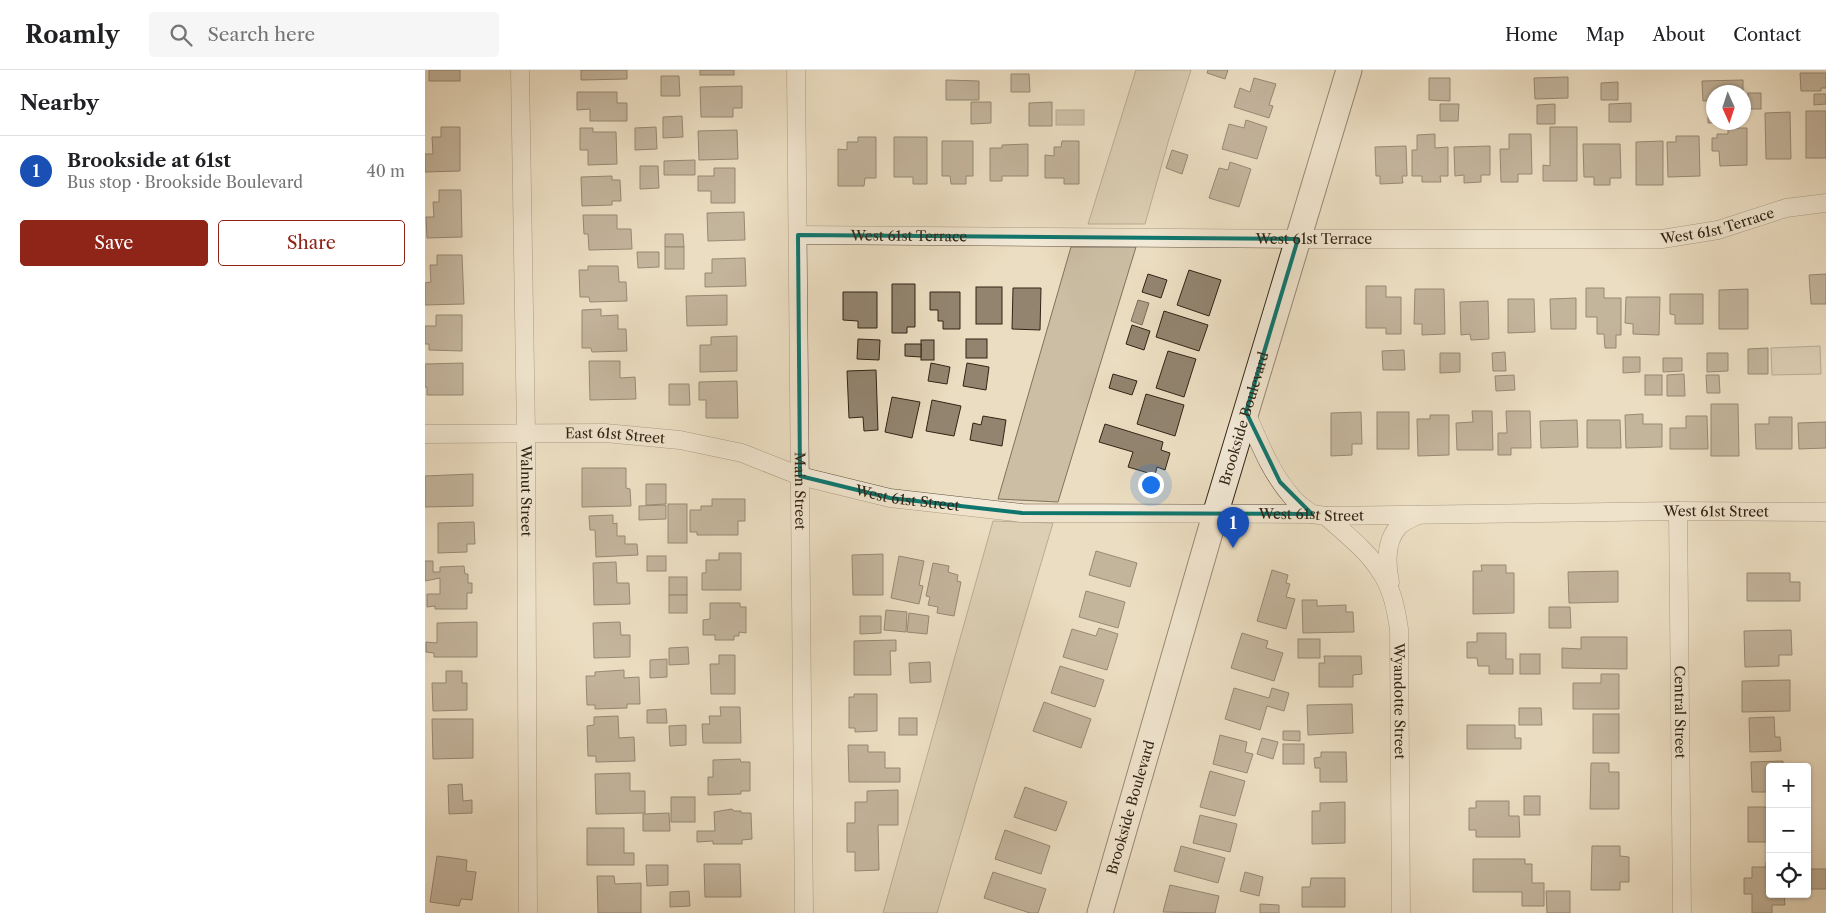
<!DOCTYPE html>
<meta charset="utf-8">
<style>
:root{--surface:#fff;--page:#f6f6f6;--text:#202124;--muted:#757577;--line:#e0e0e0;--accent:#8f2418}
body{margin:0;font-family:"Libre Caslon Text",serif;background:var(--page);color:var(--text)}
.controls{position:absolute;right:15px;bottom:15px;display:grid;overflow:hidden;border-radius:5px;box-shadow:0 1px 4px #0004}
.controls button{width:45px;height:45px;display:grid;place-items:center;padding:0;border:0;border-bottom:1px solid var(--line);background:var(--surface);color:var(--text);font:25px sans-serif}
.compass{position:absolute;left:1281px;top:15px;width:45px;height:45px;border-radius:50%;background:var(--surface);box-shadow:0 1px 4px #0004;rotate:177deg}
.you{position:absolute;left:725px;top:414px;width:18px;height:18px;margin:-12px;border:4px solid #fff;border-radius:50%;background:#1a73e8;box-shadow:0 0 0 8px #1a73e833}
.badge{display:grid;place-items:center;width:32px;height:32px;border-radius:50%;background:var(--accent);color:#fff;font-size:16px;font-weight:700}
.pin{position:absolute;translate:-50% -41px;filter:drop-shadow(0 1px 2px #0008)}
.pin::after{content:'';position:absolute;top:26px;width:18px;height:15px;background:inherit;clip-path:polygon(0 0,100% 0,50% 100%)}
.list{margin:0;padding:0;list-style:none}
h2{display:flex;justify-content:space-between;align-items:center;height:65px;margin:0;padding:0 20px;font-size:21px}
h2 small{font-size:16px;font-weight:400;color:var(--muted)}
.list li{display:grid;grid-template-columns:32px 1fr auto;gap:15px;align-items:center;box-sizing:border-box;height:70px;padding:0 20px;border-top:1px solid var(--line)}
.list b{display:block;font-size:19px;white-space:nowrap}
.list p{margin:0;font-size:16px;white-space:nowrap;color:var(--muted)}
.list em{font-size:16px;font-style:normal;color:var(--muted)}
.actions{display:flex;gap:10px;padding:15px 20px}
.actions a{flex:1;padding:11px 0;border:1px solid var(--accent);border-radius:5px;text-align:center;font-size:18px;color:var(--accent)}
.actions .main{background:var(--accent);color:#fff}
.icon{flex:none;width:28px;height:28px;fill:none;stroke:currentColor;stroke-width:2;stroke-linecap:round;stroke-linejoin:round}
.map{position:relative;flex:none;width:1401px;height:843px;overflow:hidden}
header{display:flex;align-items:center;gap:30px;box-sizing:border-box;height:70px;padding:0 25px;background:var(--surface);border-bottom:1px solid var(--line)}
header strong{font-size:24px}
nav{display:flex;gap:28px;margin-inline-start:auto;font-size:18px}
.search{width:350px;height:45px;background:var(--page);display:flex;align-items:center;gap:12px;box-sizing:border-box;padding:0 18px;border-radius:5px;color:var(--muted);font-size:19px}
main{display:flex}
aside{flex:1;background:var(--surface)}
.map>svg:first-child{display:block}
.green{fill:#cbbea4;stroke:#7e715d}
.water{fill:#ac9e87;stroke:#7b6d5a}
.building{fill:#92846f;stroke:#312416}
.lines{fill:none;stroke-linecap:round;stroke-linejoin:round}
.minor-casing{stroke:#605241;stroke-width:19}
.secondary-casing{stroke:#312416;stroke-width:27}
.minor{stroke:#f2e9d7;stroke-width:18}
.secondary{stroke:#f2e9d7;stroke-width:25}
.marked{fill:none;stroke:#0f766e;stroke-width:4;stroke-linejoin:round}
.labels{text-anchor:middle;stroke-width:4;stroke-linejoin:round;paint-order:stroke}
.street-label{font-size:14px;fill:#312416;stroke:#f2e9d7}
</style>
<header>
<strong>Roamly</strong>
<div class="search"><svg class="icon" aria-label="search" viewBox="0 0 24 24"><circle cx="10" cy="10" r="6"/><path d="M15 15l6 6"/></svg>Search here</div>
<nav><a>Home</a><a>Map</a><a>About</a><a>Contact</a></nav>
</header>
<main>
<aside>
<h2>Nearby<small></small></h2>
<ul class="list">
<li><span class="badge" style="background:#1a4fb4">1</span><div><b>Brookside at 61st</b><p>Bus stop · Brookside Boulevard</p></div><em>40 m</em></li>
</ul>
<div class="actions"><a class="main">Save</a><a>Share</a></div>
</aside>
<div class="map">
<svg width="1401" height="843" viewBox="0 0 1401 843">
<rect width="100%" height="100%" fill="#ebddc1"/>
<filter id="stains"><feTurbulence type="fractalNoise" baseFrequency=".004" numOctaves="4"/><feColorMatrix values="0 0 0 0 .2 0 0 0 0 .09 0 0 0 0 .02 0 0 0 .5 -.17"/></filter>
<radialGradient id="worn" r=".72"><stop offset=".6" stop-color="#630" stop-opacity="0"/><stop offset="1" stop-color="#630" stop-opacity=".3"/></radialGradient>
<g class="green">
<path d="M711,0H766L744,69L720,154H663Z"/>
<path d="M646,177H711L633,432L573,429Z"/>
<path d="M1395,276L1396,304L1347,305L1346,278Z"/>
<path d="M568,451L628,453L512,843H458Z"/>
</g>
<g class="water">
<rect x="631" y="40" width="28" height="15"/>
<path d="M713,230L724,233L717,255L706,251Z"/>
</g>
<g class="building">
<rect x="4" y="0" width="31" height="11"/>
<path d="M156,0H202V9L156,10Z"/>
<rect x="275" y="0" width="34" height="5"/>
<path d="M783,0H803L800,9L782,3Z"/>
<path d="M1375,3H1401V18H1396V21H1376Z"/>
<path d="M586,4H604L605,22H586Z"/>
<path d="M236,6H254L255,26H236Z"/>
<path d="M1143,7V28L1110,29L1109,8Z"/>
<path d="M829,8L851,14L844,35L848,36L844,48L809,37L815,18L825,22Z"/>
<path d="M1004,8H1025V31L1004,30Z"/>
<path d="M521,10L554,11V30H521Z"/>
<path d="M1318,10V22H1288V30L1278,31L1277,11Z"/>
<path d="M1193,12V30H1176V13Z"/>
<path d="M317,16V38H308V47H276L275,17Z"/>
<path d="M152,22H192V33H202V51H165V39L152,40Z"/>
<rect x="1323" y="23" width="13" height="16"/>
<path d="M1389,24H1401V34L1389,35Z"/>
<path d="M546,32H566V53L546,54Z"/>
<path d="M627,32V56H604V33Z"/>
<path d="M1206,33V52H1184V34Z"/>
<path d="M1015,34H1034L1033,51H1015Z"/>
<path d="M1130,34V54H1112V35Z"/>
<path d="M1283,35H1288V52H1301L1283,53Z"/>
<rect x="1381" y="41" width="20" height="47"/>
<path d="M1365,42L1366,89H1341L1340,43Z"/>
<path d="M257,46L258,67L238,68V47Z"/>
<path d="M821,50L842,57L832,89L797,79L804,54L819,58Z"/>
<path d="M16,57H35V101L0,102V84H8L7,67H16Z"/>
<path d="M231,57L232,79L210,80V58Z"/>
<path d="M1125,57H1152V111H1118V95L1125,96Z"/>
<path d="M155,58H168V62H191L192,94L163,95V80H155Z"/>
<path d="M1303,58H1322V95L1295,96L1294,81H1287V68H1292V64H1303Z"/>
<path d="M312,60L313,89L274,90L273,61Z"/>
<path d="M1010,64V78L1023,77V106H1015L1016,112H997V106H987V80H992V65Z"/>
<path d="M1084,64H1106L1107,104H1093V112H1076L1075,79H1084Z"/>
<path d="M1251,66H1274L1275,106L1243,107L1242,72H1251Z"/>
<path d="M433,67H451V108H440L439,116H413V79L422,80V72H433Z"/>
<path d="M469,67H502V114H488V107H469Z"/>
<path d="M517,71H548V106H541V114H526L525,106H517Z"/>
<path d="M637,71H654V114H639V108H620V85L629,86V77H636Z"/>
<path d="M1238,71V115H1211V72Z"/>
<path d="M603,74V106H577V111H565V78H577V75Z"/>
<path d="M1158,74H1195L1196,108H1185V115H1169V107H1159Z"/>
<path d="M981,76L982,106H977L978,113L955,114V106H951L950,77Z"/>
<path d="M1065,76V105H1056V112L1039,113V105L1030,106L1029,77Z"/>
<path d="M747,80L763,85L757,104L741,98Z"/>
<path d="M270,90V105H239V91Z"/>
<path d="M805,92L826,99L814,137L784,128L794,98L803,100Z"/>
<path d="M215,96H233L234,118L215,119Z"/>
<path d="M289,98H310V133H286V121H273V106H289Z"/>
<path d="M187,106V110H195L196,131H187V135L157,136L156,107Z"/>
<path d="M14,120H36L37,167L2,168L1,147H9L8,132H14Z"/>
<path d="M319,142L320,170L283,171L282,143Z"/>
<path d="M158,145H192V159H206L207,179L164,180L163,164H159Z"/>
<path d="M240,164H258L259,177H240Z"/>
<rect x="240" y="177" width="19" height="22"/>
<path d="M212,182H234V197L213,198Z"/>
<path d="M12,185H37L39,234L0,235V213L6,212L5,195H12Z"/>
<path d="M320,188L321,216L280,217V203H287V189Z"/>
<path d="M163,196H193L194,212H201L202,231L165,232L164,227H155L154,200H163Z"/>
<path d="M764,200L796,210L784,246L752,235Z"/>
<path d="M723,204L742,210L736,228L717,222Z"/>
<path d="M1401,204V234H1386L1384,205Z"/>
<path d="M467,214H490V257H482V263H467Z"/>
<path d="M941,216H961V227H976V264H961V258H941Z"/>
<rect x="551" y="217" width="26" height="37"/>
<path d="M588,218H616L615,260L587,259Z"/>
<path d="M1161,218H1179V228H1196V265H1191V278H1180L1179,264H1172V247H1161Z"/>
<path d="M990,219H1019L1020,264L997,265V254H989Z"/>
<path d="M1323,219V259H1294V220Z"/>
<path d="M418,222H452V258H433V251L418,250Z"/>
<path d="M505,222H535V259H518V251H513V240H505Z"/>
<path d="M1245,224H1278V254H1250V245L1245,244Z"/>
<path d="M302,225V255L262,256L261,226Z"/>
<path d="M1201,227H1235L1234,265L1208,264V254L1200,253Z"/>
<path d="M1151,228V259H1126L1125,229Z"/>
<path d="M1083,229H1109L1110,262L1083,263Z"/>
<path d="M1063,231L1064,269L1046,270L1045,264L1036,265L1035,232Z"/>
<path d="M176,239V246L193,245V259H201L202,281L167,282L166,278H157V240Z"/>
<path d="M739,241L783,255L774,281L731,267Z"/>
<path d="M11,245H37V281L4,280V274H0V256H11Z"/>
<path d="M707,255L725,261L719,280L701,274Z"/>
<path d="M312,266V301L275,302V275H286V267Z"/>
<path d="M433,269L455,270L454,290L432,289Z"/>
<rect x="541" y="269" width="21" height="19"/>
<rect x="496" y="270" width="13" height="20"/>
<path d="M480,274H496V287L480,286Z"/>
<path d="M1343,278V304H1323V279Z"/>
<path d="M979,280L980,300H958L957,281Z"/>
<path d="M743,281L771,289L759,327L731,318Z"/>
<path d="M1080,282L1081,301H1068L1067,283Z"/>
<path d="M1015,283H1035V302L1015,303Z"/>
<path d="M1282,283H1303V301L1282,302Z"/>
<path d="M1198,287H1215V302L1198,303Z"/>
<path d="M1238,288H1257V301L1238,302Z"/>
<path d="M164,291H195V308L210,307L211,329L165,330Z"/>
<path d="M38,293V325H2V317H0V294Z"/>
<path d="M506,293L525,297L522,314L503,311Z"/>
<path d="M542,293L564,297L561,320L538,316Z"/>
<path d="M451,300L453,360L439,361L438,347L424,348L422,301Z"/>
<path d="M688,304L712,311L707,325L684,318Z"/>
<path d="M1259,304L1260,326H1242V305Z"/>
<path d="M1089,305L1090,320L1071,321L1070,306Z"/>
<rect x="1220" y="305" width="17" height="20"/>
<path d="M1281,305H1294L1295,323H1282Z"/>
<path d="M312,311L313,348H281V330H274V312Z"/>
<path d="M244,314H264L265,335H244Z"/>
<path d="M721,324L759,335L750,366L712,354Z"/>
<path d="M467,327L495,332L487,368L460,362Z"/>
<path d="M507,330L536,336L529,366L501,361Z"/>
<path d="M1286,334H1313L1314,386H1286Z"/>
<path d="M1047,341H1067L1068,380H1032L1031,353L1048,352Z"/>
<path d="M1081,341H1105L1106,378H1086V385H1073V363H1082Z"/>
<path d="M936,342L937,374H927V385L906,386V343Z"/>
<rect x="952" y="342" width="32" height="37"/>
<path d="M1218,344V354H1237V377L1201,378L1200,345Z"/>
<path d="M1005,345H1024V385L993,386L992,349H1005Z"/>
<path d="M558,346L581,350L577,376L545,370L548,353L556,355Z"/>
<path d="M1261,346H1282L1283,379H1245V358H1261Z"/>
<path d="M1344,347H1367V379H1331L1330,354H1344Z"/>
<path d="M1152,350L1153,377L1116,378L1115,351Z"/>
<path d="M1162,350H1195L1196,378H1162Z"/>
<path d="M1401,352V378L1374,379L1373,353Z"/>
<path d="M680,354L738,372L736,380L745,383L740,400L732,397L730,405L703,397L708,382L674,372Z"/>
<path d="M157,398H201V418L205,419L206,436L157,437Z"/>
<path d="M48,404V436L0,437V406Z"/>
<path d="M221,414H241V434L221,435Z"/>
<path d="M287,429H320V451H313V465H272V462H265V440H276V436H287Z"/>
<rect x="243" y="434" width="19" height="39"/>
<path d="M241,435V449L214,450V436Z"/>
<path d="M188,445V454L192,453V466H200V474H212L213,485L171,487L170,460H165L164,446Z"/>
<path d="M49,452L50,474H42V482L13,483V453Z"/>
<path d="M671,481L712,493L705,517L664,505Z"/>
<path d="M294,483H316V520H277V503H281V490H294Z"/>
<path d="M458,484V525H428L427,485Z"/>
<rect x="222" y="486" width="19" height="15"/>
<path d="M474,486L499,491L494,515L498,516L494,534L466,528Z"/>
<path d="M0,491H8V502H15V497L39,496L40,504H43V513H47V523H42V539H10V536L2,537V524H15V508L0,511Z"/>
<path d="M191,492L192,513H204L205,534L169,535L168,493Z"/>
<path d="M508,493L524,496L523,502L533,505L532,511L536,512L529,546L512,543L513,537L503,535L505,527L501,526Z"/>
<path d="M1056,495H1081V503H1089V543L1048,544V501H1057Z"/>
<path d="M847,500L863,505L861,513L865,514L861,527L870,529L861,559L832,551Z"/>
<path d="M1193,501V532L1144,533L1143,502Z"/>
<path d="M1322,503H1365V512H1375V531H1322Z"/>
<rect x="244" y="507" width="18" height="18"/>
<path d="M661,521L700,532L693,558L654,547Z"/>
<rect x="244" y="525" width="18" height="18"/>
<path d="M877,530H892V536L921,535V542H928L929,562L878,563Z"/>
<path d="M285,533H315V537H321V563L314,562V566H309V570H290V565H278V550L285,549Z"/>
<path d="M1124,537H1145L1146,558H1124Z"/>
<path d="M461,540L482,542L481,562L459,560Z"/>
<path d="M484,543L504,546L502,564L482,562Z"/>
<path d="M435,546H456V563L435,564Z"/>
<path d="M52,552V587H9V583L1,582V572L12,573V553Z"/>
<path d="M195,552L196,565H205V587L169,588L168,553Z"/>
<path d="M674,558L693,564L682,600L638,587L647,559L671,566Z"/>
<path d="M1366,560L1367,585H1354V596L1320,597L1319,561Z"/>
<path d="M817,563L843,571L841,578L858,583L849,611L806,598Z"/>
<path d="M1052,563H1081V589H1088V604H1064V596H1053L1052,588H1042V572H1052Z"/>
<path d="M1156,567H1202V599L1137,598V578L1156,579Z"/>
<rect x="873" y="569" width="22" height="19"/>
<path d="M471,570V581H465L466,605H429V571Z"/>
<path d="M263,577L264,594L244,595V578Z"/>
<rect x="1095" y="584" width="20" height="20"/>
<path d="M294,585H310V624H286L285,594H294Z"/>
<path d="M899,586H936L937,604L928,605V617H894V593H900Z"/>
<path d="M242,589V607L225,608V590Z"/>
<path d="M505,592L506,612L485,613L484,593Z"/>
<path d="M635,596L679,610L670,637L626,623Z"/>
<path d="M199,600V608L214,607L215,634H202V638L170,639V635H162L161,606H170V602Z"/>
<path d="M21,601H37V613H42V640L8,641L7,613H21Z"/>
<path d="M1176,604H1194V639H1148V613H1176Z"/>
<path d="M1365,610V641L1317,642V611Z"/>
<path d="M809,618L844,628L847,618L864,623L859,641L842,636L835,660L800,649Z"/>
<path d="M429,624H452V661L430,662V658H424V627H429Z"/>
<path d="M619,632L666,649L656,678L608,661Z"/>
<path d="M927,634L928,663L883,665L882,635Z"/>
<path d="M295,637H315L316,673H278L277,654H285L284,646H296Z"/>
<path d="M1094,638H1116L1117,655H1094Z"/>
<path d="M241,639L242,653H222V640Z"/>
<rect x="1168" y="644" width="26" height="39"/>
<path d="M193,646L194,668L209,667L210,691L171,692V686H163L162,656L169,655V647Z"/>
<path d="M1349,647L1350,667H1355L1356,681L1325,682L1324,648Z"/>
<rect x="474" y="648" width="18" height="17"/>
<path d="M7,649H48V688L8,689Z"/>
<path d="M261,655V675L245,676L244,656Z"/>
<path d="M1042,655H1090V668H1096V679H1042Z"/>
<path d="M858,661H875V671L858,670Z"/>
<path d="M795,665L822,672L820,682L828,684L822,703L788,694Z"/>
<path d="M837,668L853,672L848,689L832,684Z"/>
<rect x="858" y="674" width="21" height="20"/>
<path d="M423,675H443V682H460V698H475V712H424Z"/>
<path d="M896,682H921L922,712H895V698H890L889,688L896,687Z"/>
<path d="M315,689L316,692H325V721H316V724L283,725V707H288V690Z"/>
<path d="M1358,691V697H1345V722H1327L1326,692Z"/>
<path d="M1166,693H1184V702H1194V739H1165Z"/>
<path d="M785,701L820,711L810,746L775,737Z"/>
<path d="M205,703V721H220V743L171,744L170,704Z"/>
<path d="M37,714L38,731L47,730V743L24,744L23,715Z"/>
<path d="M600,717L642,732L631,761L589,747Z"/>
<path d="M473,720V755H453L454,800L430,801V782H422V753H430V732H442V721Z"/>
<rect x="1099" y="726" width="16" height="19"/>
<rect x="246" y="727" width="24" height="25"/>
<path d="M1051,731H1084V746H1094L1095,767H1051V760H1044V738H1051Z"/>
<path d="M920,732V773L887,774V741H895V733Z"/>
<rect x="1323" y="737" width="22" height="35"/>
<path d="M307,739L309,741H316V743H326L327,769L317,770V774H288V771L272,772V761H290L289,742Z"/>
<path d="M244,743L245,761H218V744Z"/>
<path d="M775,745L812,754L805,782L768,773Z"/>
<path d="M162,758H199V783H209V795H162Z"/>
<path d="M580,760L625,776L616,804L570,789Z"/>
<path d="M756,776L800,788L793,813L749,801Z"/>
<path d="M1167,776H1195V786L1204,787V812H1195V820H1166Z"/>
<path d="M12,786L42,790L41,801L51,802L47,830L36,829L34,836L5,832Z"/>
<path d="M1048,789H1100V794H1107V813H1119V836H1097V822H1048Z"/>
<path d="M1341,792H1345V824H1359L1360,835H1347V843H1327V824H1319V808H1327V797H1341Z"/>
<path d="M279,794H315L316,827H280Z"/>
<path d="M221,795H243V815L222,816Z"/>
<rect x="1385" y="799" width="16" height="20"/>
<path d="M568,802L621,819L613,843H605L559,828Z"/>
<path d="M820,802L838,807L834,826L815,821Z"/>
<path d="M172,806H189L190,814L216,813V843H173Z"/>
<path d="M886,808H920V837H877V817H885Z"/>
<path d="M745,815L794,826L790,843L738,842Z"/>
<path d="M264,821L265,836L245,837V822Z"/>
<path d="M1121,821H1145V843H1122Z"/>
<path d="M835,834L854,835V843H835Z"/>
</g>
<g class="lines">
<g class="minor-casing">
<g id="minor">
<path id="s1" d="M95,0L101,363L103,843"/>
<path id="s2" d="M371,0L379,843"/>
<path id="s3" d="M373,165L873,169H1237L1293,160L1361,138L1401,133"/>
<path d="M821,342C834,372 845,402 867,427C872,434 881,439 887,444"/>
<path id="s4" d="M0,364L180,363L255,370L317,383L375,406L465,428L597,443L887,444L901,446L1253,441L1401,442"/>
<path id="s5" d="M1253,441L1257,843"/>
<path id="s6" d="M901,446C919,463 942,480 955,501C967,518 971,539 974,559L976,843"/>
<path d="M965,512C961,493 960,470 975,455C980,451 987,448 993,445"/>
</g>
</g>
<g class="secondary-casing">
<g id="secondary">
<path id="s7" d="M675,843L790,445L924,0"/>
</g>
</g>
<use href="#minor" class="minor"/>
<use href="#secondary" class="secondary"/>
</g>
<path d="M0 0H1401V843H0ZM373,165L873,169L821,342L855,412L887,444L597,443L465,428L375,406Z" fill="#ebddc1" fill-opacity=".55" fill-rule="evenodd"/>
<path class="marked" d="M373,165L873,169L821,342L855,412L887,444L597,443L465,428L375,406Z"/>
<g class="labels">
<g class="street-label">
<text dy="5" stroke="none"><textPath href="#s3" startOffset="921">West 61st Terrace</textPath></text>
<text dy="5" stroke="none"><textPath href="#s3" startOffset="111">West 61st Terrace</textPath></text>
<text dy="5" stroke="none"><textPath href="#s3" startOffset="516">West 61st Terrace</textPath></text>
<text dy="5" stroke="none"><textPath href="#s7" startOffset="515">Brookside Boulevard</textPath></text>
<text dy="5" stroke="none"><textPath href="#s4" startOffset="190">East 61st Street</textPath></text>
<text dy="5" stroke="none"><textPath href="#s1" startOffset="421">Walnut Street</textPath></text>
<text dy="5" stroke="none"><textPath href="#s2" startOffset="421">Main Street</textPath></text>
<text dy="5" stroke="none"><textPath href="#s4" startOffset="491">West 61st Street</textPath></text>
<text dy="5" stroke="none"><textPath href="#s4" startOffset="1301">West 61st Street</textPath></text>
<text dy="5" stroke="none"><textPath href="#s4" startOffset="896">West 61st Street</textPath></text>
<text dy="5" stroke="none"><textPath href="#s6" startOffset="211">Wyandotte Street</textPath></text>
<text dy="5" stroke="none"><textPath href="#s5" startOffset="201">Central Street</textPath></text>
<text dy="5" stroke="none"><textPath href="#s7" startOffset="110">Brookside Boulevard</textPath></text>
</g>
</g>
<rect width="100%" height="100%" filter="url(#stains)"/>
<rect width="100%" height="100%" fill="url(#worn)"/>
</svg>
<div class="controls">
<button>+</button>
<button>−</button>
<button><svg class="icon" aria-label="locate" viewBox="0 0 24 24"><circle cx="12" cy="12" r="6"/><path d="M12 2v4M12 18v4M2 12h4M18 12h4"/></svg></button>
</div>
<svg class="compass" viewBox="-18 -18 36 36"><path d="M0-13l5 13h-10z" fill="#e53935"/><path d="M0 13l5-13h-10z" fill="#757577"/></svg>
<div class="you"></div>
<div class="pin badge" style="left:808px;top:478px;background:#1a4fb4">1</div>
</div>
</main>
